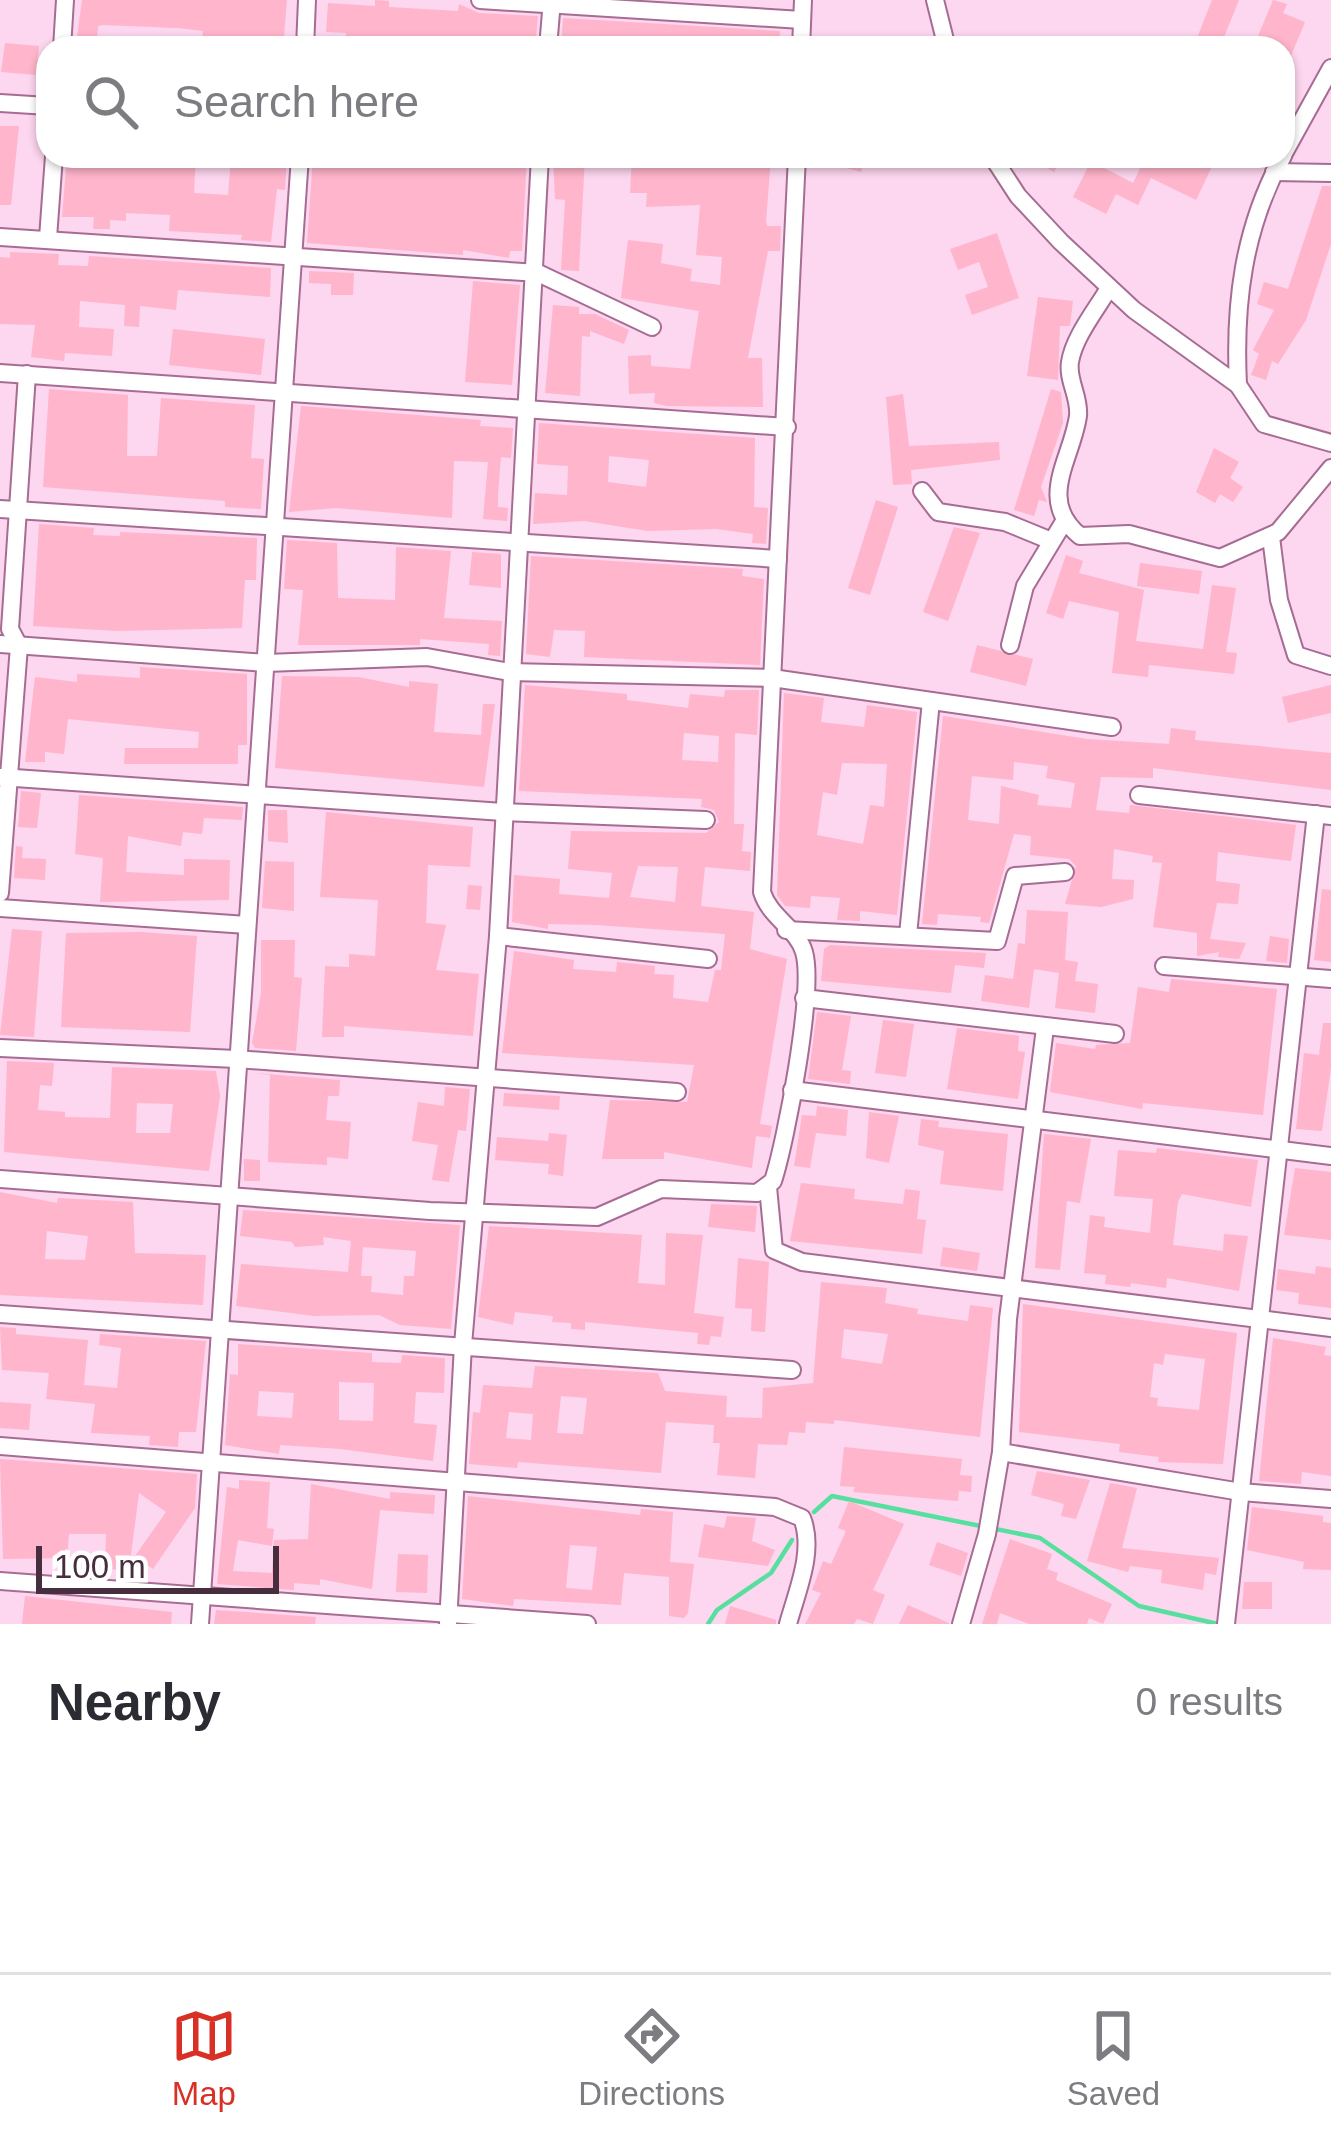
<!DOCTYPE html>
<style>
:root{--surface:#fff;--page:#f2f2f3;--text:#2b2b33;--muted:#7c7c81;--line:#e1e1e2;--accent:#d93025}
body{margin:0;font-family:Arial,sans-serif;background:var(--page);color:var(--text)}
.scale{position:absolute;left:36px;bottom:30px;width:243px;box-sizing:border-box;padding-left:12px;border:6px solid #472e3f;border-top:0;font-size:33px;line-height:42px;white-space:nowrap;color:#472e3f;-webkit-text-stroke:9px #fff;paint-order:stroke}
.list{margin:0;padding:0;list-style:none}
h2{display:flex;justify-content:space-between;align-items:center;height:156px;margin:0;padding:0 48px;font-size:51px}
h2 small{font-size:39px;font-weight:400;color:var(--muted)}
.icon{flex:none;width:66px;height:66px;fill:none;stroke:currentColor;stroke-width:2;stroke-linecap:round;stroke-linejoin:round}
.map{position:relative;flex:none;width:1331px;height:1624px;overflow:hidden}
.search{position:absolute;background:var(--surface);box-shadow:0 3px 9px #0004;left:36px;right:36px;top:36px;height:132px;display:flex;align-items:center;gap:30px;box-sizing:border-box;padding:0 42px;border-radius:36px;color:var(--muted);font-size:45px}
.sheet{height:348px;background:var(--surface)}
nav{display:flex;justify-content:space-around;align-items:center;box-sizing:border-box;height:168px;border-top:3px solid var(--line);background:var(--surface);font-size:33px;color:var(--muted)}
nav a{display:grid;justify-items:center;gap:6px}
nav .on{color:var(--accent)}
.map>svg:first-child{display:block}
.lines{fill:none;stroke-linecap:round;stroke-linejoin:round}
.stream{stroke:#57dfa0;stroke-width:4.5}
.building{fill:#ffb5cb;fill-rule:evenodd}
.street-casing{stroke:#a76c93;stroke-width:20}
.street{stroke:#fff;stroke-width:16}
</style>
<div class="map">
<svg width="1331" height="1624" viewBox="0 0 1331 1624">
<rect width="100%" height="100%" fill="#fdd6ef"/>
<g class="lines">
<g class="stream">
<path d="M814,1512L832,1496L1040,1538L1139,1606L1218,1624"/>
<path d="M708,1624L717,1610L771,1573L792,1540"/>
</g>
</g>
<g class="building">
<path d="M82,0H287L283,48H239V42L202,39L203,31L177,28L103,25L98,26L97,40L77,38Z"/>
<path d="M375,0L389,1V7L458,11L459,4L479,13L538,16L535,48L391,47L346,42V33L326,32L328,3L375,6Z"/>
<path d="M1212,0H1239L1220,47L1197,38Z"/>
<path d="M1273,0L1287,4L1283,13L1305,22L1283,75V48H1253Z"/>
<path d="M563,18L780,31L779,48H561Z"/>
<path d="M5,43L39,46L36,75L1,72Z"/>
<path d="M0,126H19L11,205H0Z"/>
<path d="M67,156H196L194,193L228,195L231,156H287L285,190L277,189L271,242L241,240L242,235L169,231L170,215L126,213V221L110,220V229H93L94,217H62Z"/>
<path d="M313,156H527L522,251H510L509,258L463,250V255L307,243Z"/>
<path d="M553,156H585L579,271L561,270L565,200L555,199Z"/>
<path d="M632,156L771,158L766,221L767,226H781L780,251H768L748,358H762L763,407L667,406L654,403L655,393L629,394L628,356L651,355V366L690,369L699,311L621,298L628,240L663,244L661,263L692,269L690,281L720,285L722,257L696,255L700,205L646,207L647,193H630Z"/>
<path d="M817,156H865L861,172L816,160Z"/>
<path d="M1025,156H1063L1054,172Z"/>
<path d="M1146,156H1217L1196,200L1151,178L1138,205L1116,194L1106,214L1073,197L1091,161L1133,183Z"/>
<path d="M1322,186H1331V244L1306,320L1278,364L1272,361L1266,380L1251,375L1259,354L1253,350L1274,310L1257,304L1264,282L1288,289Z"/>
<path d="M997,233L1019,298L972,315L965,295L988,287L979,262L958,270L950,249Z"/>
<path d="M10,252L59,254L58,265L88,266L89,256L271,268L270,297L178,290L176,310L140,306L139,327L124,326L125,305L80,301L79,327L114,329L112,356L65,353L64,361L31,357L35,325L0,324V257L10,258Z"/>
<path d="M309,271L354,273L353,295H331V284L309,283Z"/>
<path d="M473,281L520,285L512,385L465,382Z"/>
<path d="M1038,297L1073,301L1070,326H1060L1058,380L1027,376Z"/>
<path d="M553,305L579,307V314H595L629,330L624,344L590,331V337L582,336L580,396L545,393Z"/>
<path d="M173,329L265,339L261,375L169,365Z"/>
<path d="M49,389L128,395L127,456H157L161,398L255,405L251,458L264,459L261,509L225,507V501L43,487Z"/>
<path d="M1051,389L1061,392L1063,423L1041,487L1047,502L1039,500L1034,516L1014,510Z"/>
<path d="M903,394L909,446L999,442L1000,460L911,470L912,484L893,485L886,397Z"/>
<path d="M301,406L481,420L480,426L513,428L511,458L501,457L498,494V507L508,508L507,521L483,519L488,462L454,461L452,518L336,508L289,512Z"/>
<path d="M539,423L755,438L754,507L768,508L766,544L752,543L753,534L716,529L648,531L584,521L533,524L535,493L567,495L568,466L537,464ZM609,456L649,460L646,487L608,482Z"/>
<path d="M1214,448L1239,462L1230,478L1243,487L1233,502L1220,494L1215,503L1196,492Z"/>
<path d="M876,500L898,507L870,595L848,588Z"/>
<path d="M39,524L94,528L93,535L120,536V532L257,538L256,580H245L242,628L117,631L33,626Z"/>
<path d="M954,527L980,533L948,621L923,612Z"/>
<path d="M287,540L337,543L338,598L395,600L396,547L451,551L444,618L502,621L500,656L488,655L489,644L420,639V645H298L303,590L284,589Z"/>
<path d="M472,552L501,554V588L469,585Z"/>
<path d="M1066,555L1083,561L1079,573L1144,590L1136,641L1203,649L1212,585L1236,588L1226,652L1237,653L1234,674L1149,665L1148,677L1112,673L1119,612L1069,601L1063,619L1046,613Z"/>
<path d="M531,556L743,569L742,576L764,579L760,665L584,657L585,631L554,630L550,657L526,654Z"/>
<path d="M1140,563L1202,571L1199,594L1137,586Z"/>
<path d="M977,645L1033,659L1026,686L970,672Z"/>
<path d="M140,667L247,674V745H238V764H124L125,748H198L199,732L68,719L64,754L45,752V762H25L35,677L77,682V674L140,678Z"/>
<path d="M282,676L358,677L409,687V681L438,684L434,732L481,735L483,704H495L484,787L275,768Z"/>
<path d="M525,685L627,694V700L688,708L690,694L724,697L725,690H759L757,735L735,733L734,824H744L742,851L751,852L750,871L705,867L701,906L754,912L750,949L787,959L760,1124L772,1126L770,1138L756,1136L752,1168L664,1152V1159H602L610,1100L687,1102L694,1065L502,1053L514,951L574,960L573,969L616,972L617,962L655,966L654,974L674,975L673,998L708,1002L715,970H721L725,934L596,925L548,924V929L512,922L514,875L560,879L559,894L609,898L612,873L568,869L571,831L706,833L719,822L714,810L701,807L702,799L519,791ZM684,733L719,736L718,762L682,760ZM638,866L678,867L675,902L630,897Z"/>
<path d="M1331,685V713L1288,723L1282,697Z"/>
<path d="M784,693L824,698L821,722L864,727L867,705L917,712L897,915L860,911V921L837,920L840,898L811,896L810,908L785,906L777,895ZM842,763L887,764L884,807L870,805L863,844L817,835L823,792L837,795Z"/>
<path d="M943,716L1087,739L1169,744L1171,728L1196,731L1195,740L1331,753V790L1153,768V778L1101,777L1096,810L1129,813L1130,805L1296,825L1291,861L1218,852L1216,881L1240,884L1238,904L1217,903L1210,939L1246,943L1239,959L1218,957L1219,952L1197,956V933L1153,927L1162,863L1152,862L1153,856L1114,849L1112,879L1134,880L1133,899L1101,907L1065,904L1076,866L1069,859L1030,855L1031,836L1014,834L989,923L980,922L981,917L938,914L937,925L922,924ZM1014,762L1048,766L1046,778L1075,783L1071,808L1037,805L1039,795L1001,786L999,824L968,820L972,776L1013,780Z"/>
<path d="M21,791L41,793L37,828L18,827Z"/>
<path d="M79,795L243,807L242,820L204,818L202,834L183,832L181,846L128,836L126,872L184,875V859L230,860L229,900L100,902L103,858L75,854Z"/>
<path d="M268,810H287L288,843L268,841Z"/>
<path d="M326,812L473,827L470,867L428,865L426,923L446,925L436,970L479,974L473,1036L344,1026V1037H322L325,966L349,967V954L375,956L378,900L320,897Z"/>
<path d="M16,846L23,847L22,858L46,859L45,880L14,878Z"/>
<path d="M265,861L294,862V911L262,908Z"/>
<path d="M468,885L482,886L480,910L466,909Z"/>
<path d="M1322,889L1331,890V962L1314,960Z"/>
<path d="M1027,910L1068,912L1065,960L1078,962L1075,981L1098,984L1095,1013L1055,1008L1059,973L1034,969L1029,1008L981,1001L985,975L1013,979L1018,943L1025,944Z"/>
<path d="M12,929L42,931L34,1037L0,1035Z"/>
<path d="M141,932L197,936L190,1032L61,1027L66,933Z"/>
<path d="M1270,936L1289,939L1287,963L1266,961Z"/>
<path d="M261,940H295L294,977L302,978L296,1051L255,1048L252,1043L261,993Z"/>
<path d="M830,945L986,953L984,968L955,965L951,993L821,981L824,949Z"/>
<path d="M1171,979L1277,989L1263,1115L1143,1103L1142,1109L1050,1092L1056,1043L1095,1049L1096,1045L1130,1043L1138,987L1169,992Z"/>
<path d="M817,1012L851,1016L842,1070L851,1071L850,1084L808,1079Z"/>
<path d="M883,1020L914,1024L906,1077L875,1073Z"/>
<path d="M1323,1023H1331V1068L1322,1131L1296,1129L1304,1053L1319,1055Z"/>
<path d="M957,1028L1019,1036L1018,1051L1025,1052L1018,1099L947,1089Z"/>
<path d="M7,1061L54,1063L52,1086L40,1085L38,1110L65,1112V1117L110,1118L112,1067L216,1071L220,1096L209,1171L4,1152ZM137,1103L173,1104L170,1133H136Z"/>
<path d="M253,1073L340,1080L339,1096H328L326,1120L351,1122L348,1159L327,1157V1165L268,1162L270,1075Z"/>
<path d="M445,1087L470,1089L466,1131L458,1130L449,1182L432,1180L438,1145L412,1141L418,1102L444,1106Z"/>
<path d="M504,1093L560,1096L559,1110L503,1106Z"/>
<path d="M817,1106L848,1110L846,1136L816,1133L810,1168L794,1166L802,1115L816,1116Z"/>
<path d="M869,1112L899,1116L889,1163L866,1158Z"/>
<path d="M921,1119L939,1121L938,1127L1008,1134L1003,1191L940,1184L944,1151L918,1145Z"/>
<path d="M549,1133L567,1135L563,1176L548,1174L549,1164L495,1160L497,1137L548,1141Z"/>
<path d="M1044,1134L1091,1139L1080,1203L1067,1201L1060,1270L1035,1268Z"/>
<path d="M1157,1148L1258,1160L1251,1207L1182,1194L1178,1202L1173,1245L1223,1251L1224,1234L1248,1236L1239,1291L1167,1278L1166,1288L1131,1283L1130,1287L1105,1284L1106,1275L1084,1273L1090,1215L1105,1217L1104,1227L1150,1233L1153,1199L1114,1196L1118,1150L1156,1153Z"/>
<path d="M244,1159L260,1160V1181H244Z"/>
<path d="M1295,1168L1331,1172V1240L1284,1235Z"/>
<path d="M801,1183L855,1189L854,1199L903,1204L905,1189L920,1191L917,1219L926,1220L922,1254L790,1241Z"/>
<path d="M0,1192L57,1203L58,1198L133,1202L135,1253L206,1255L203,1305L0,1295ZM47,1231L88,1236L85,1260L45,1259Z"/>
<path d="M711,1204L757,1206L755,1232L708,1227Z"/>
<path d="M243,1210L460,1225L451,1329L400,1325L379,1315L314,1316L236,1306L241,1264L348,1272L351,1241L323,1237L324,1245L295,1247L292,1242L240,1236ZM363,1247L416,1251L414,1276H404L403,1295L371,1292L372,1276H361Z"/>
<path d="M489,1226L642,1235L638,1283L665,1285L666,1233L703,1235L694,1313L724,1317L721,1337L711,1336L709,1345L697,1344L698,1333L585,1322V1330L571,1329V1323L552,1322L553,1316L515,1312L513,1325L478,1317Z"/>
<path d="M943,1247L980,1253L977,1271L940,1266Z"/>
<path d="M738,1258L769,1262L765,1332L751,1331L752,1309L735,1308Z"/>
<path d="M1316,1266L1331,1268V1308L1298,1304L1299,1293L1276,1290L1278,1269L1315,1274Z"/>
<path d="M821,1282L887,1288L885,1303L918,1309L917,1314L968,1321L970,1305L993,1308L980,1437L834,1420V1424L806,1422L805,1433L789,1432L787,1445L758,1444L755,1478L717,1475L720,1443H713L714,1425L666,1422L661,1473L518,1462L517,1468L469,1464L473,1412L480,1413L483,1385L532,1388L535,1366L658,1373L665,1391L727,1396L726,1417L762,1418L763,1388L813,1383ZM844,1329L888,1334L882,1364L841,1358ZM561,1396L587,1398L583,1434L557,1433ZM509,1412L533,1414L531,1440L506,1438Z"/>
<path d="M1023,1304L1237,1333L1223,1464L1158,1462L1159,1457L1119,1452L1120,1444L1019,1432ZM1165,1354L1205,1359L1199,1410L1157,1406L1158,1398L1150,1397L1154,1363L1163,1365Z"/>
<path d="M0,1327L16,1328V1334L88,1340L84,1385L117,1388L121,1348L99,1345L100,1334L206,1341L196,1432H179L178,1447L149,1445L150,1436L91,1433L95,1404L46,1399L49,1373L2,1370Z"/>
<path d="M1273,1338L1326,1347L1324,1355L1331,1356V1476L1302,1472L1301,1484L1259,1481Z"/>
<path d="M238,1344L372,1353V1362L401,1363L402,1355L445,1358L444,1393L416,1392L414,1423L437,1425L433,1461L340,1449L280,1445L279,1454L225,1445L230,1374L238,1375ZM339,1382L374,1383L373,1421L339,1420ZM259,1391L294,1393L292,1418L257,1416Z"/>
<path d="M0,1402L31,1404L29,1430L0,1428Z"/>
<path d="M844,1447L962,1459L960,1475L972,1476L971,1492L959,1491L958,1501L853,1492L855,1487L840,1486Z"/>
<path d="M0,1459L197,1474L195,1508L153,1569L135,1556L166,1512L139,1493L129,1570L105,1569L106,1534H69L67,1558L3,1559Z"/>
<path d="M1037,1471L1090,1480L1076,1519L1061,1516L1064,1504L1031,1495Z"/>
<path d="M239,1480L270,1482L267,1528L274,1529L272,1546L238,1540L233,1571L272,1573L274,1540L308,1539L311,1484L390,1499V1492L435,1495L434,1514L380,1510L372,1589L320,1579V1585L294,1583V1590L217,1584L227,1487L239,1489Z"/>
<path d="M1110,1483L1137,1488L1122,1548L1219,1558L1216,1575L1205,1573L1203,1590L1161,1583L1162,1570L1130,1566L1128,1572L1087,1561Z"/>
<path d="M468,1496L640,1515L641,1509L673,1512L670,1562L694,1564L688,1613L684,1618L669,1616V1577L624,1573L621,1605L514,1599L513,1606L462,1599ZM570,1545L597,1547L592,1590L566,1588Z"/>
<path d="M849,1501L904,1524L873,1590L885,1595L873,1624L857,1619L854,1624H805L821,1593L812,1590L823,1561L831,1564L846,1531L838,1528Z"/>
<path d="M1252,1507L1323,1516V1522L1331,1523V1570L1303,1569L1304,1562L1247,1550Z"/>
<path d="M727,1516L756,1518L752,1541L775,1550L768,1566L698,1557L704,1524L724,1528Z"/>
<path d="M1010,1539L1052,1554L1047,1569L1058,1573L1056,1580L1112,1604L1103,1624L1089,1618L1087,1624H1029L1000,1613L997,1624H982Z"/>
<path d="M937,1542L968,1553L961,1576L929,1565Z"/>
<path d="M398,1554L428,1555L427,1593L396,1592Z"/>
<path d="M1244,1582H1272V1609H1242Z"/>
<path d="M25,1596L172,1612L171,1624H22Z"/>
<path d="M908,1605L949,1623V1624H899Z"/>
<path d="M730,1606L776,1620V1624H725Z"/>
<path d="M216,1610L316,1617L315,1624H214Z"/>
</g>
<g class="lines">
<g class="street-casing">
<g id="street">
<path d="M480,0L802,20"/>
<path d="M935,0L947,48"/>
<path d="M62,48L65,0"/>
<path d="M305,48L307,0"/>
<path d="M548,48L552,0"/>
<path d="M801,48L803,0"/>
<path d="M0,103L48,106"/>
<path d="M1283,155L1331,68"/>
<path d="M992,156L1018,196L1061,242L1134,310L1238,385L1264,424L1331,443"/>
<path d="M1274,172L1331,173"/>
<path d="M0,237L538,273L652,327"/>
<path d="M48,238L54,156"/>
<path d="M1109,288C1096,310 1074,337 1070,362C1067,380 1080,397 1078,416C1072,459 1036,500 1080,536L1129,534L1220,558L1278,532L1331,468"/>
<path d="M0,373L787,427"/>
<path d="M1238,385C1234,304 1243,229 1283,156"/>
<path d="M922,491L938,512L1005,522L1049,540"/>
<path d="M0,509L778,559"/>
<path d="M1271,537L1279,600L1296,655L1331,666"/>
<path d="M0,644L266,663L427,657L509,672L772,678L1112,727"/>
<path d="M1010,645L1025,586L1065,520"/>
<path d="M0,777L503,812L706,820"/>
<path d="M1139,795L1331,816"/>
<path d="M0,893L19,646L10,629L27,374"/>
<path d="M0,908L247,925"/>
<path d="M786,930L997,941L1015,876L1065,872"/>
<path d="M908,935L931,701"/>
<path d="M498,936L708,959"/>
<path d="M1164,966L1331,979"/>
<path d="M804,998L1115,1034"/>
<path d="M0,1048L236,1059L677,1092"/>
<path d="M792,1090L1331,1156"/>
<path d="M0,1179L430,1211L597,1217L661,1189L757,1193L773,1181C786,1141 815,989 804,952C797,928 770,918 762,892L797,156"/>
<path d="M768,1187L774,1250L802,1262L1331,1328"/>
<path d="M0,1314L792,1370"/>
<path d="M0,1446L775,1507L802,1518C815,1551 797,1591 788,1624"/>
<path d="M1001,1452L1241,1492L1331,1499"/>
<path d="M0,1581L587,1624"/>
<path d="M200,1624L300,156"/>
<path d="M448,1624L463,1345L498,936L540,156"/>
<path d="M961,1624L987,1534L1001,1452L1008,1319L1045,1028"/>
<path d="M1226,1624L1316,814"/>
</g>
</g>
<use href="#street" class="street"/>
</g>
</svg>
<div class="scale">100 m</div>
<div class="search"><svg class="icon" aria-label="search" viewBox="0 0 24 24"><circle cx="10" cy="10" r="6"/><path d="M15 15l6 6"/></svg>Search here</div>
</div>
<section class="sheet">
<h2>Nearby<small>0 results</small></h2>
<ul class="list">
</ul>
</section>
<nav>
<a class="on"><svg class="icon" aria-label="map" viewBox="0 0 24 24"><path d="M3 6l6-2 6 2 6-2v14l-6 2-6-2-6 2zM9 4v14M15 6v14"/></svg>Map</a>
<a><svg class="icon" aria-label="directions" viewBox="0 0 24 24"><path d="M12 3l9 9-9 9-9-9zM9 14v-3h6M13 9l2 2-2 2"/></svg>Directions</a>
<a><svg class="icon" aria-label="saved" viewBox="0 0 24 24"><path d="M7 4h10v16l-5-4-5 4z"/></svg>Saved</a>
</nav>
